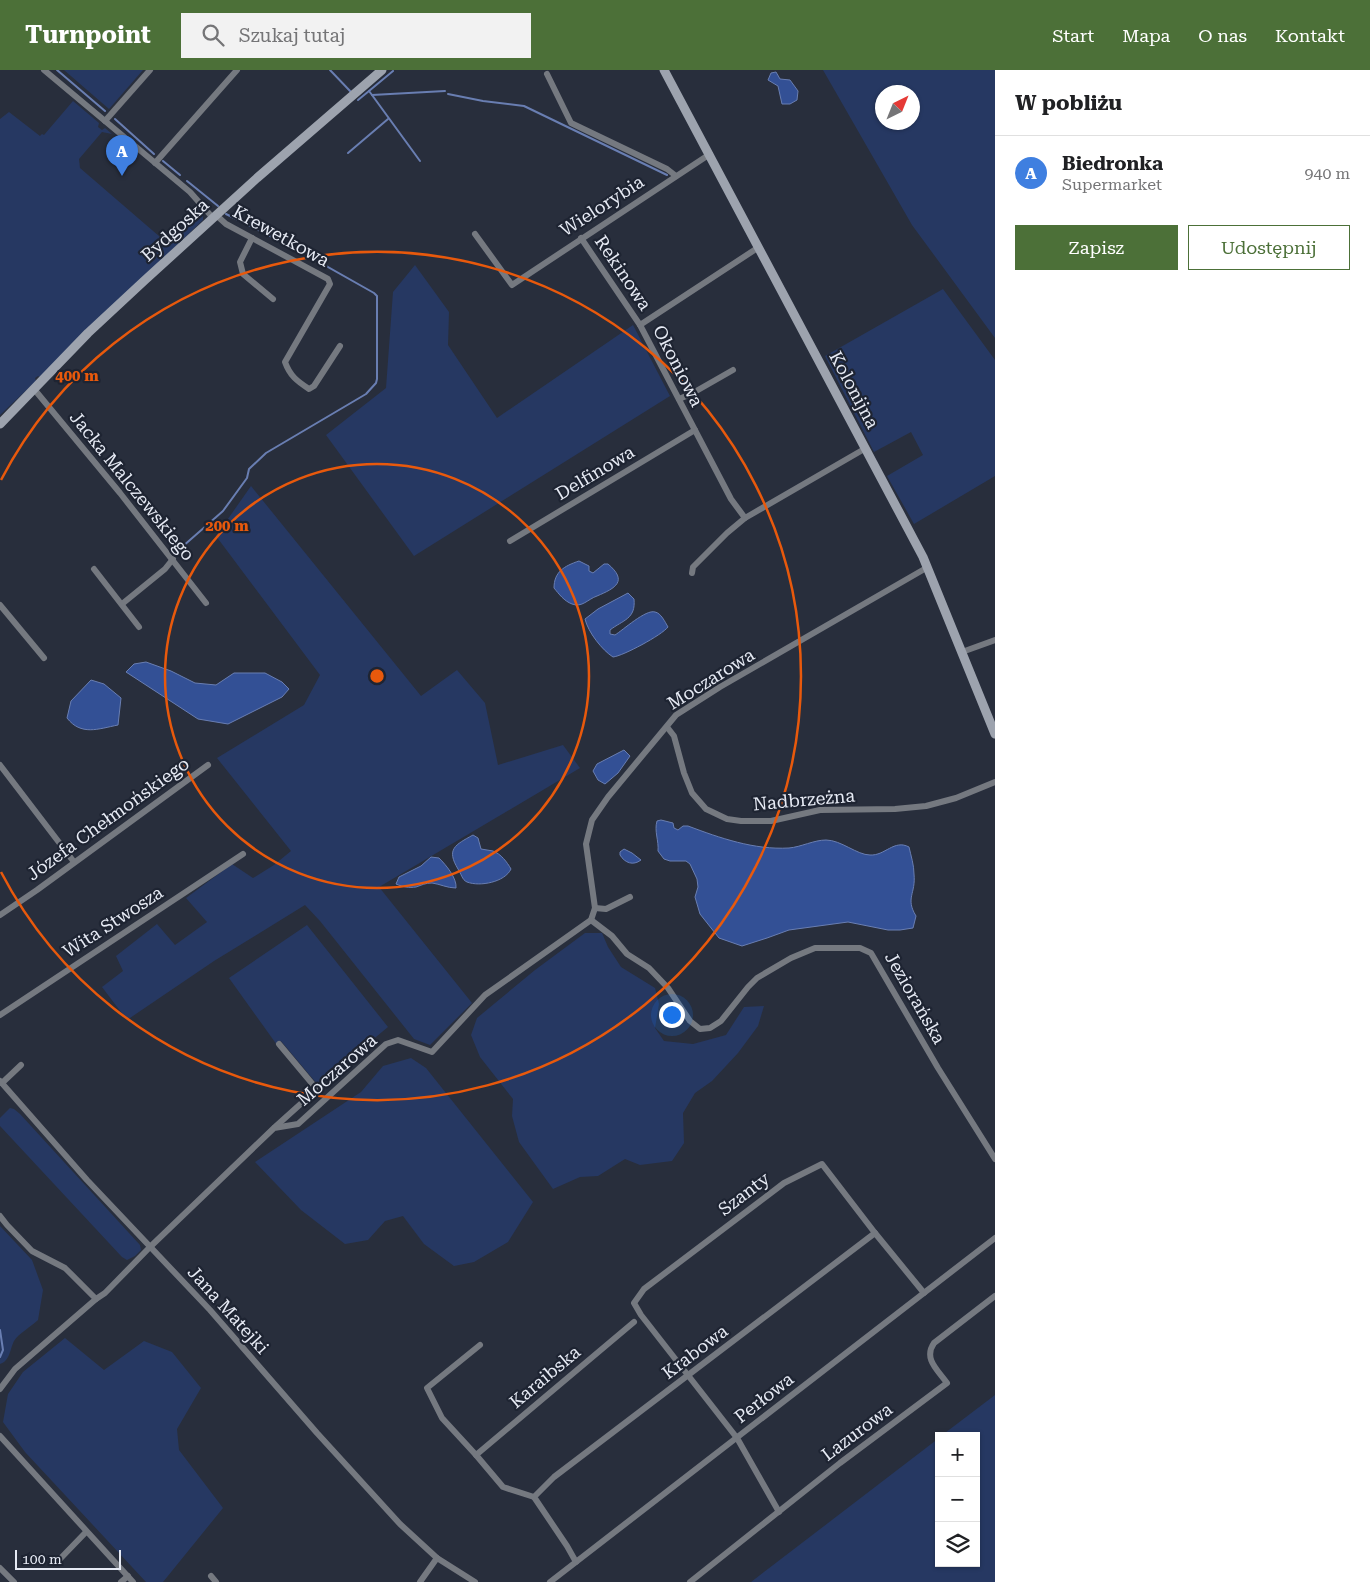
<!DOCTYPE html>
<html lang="pl">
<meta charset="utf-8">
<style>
:root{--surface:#fff;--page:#f2f2f2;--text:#202124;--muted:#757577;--line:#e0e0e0;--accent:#4c7038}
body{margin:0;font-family:"Roboto Serif",serif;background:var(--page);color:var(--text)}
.controls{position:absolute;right:15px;bottom:15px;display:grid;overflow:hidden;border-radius:0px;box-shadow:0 1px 4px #0004}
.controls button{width:45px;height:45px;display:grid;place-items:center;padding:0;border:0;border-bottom:1px solid var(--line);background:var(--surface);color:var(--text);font:25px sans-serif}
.compass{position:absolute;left:875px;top:15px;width:45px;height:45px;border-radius:50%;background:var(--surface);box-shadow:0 1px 4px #0004;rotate:43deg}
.scale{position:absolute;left:15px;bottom:12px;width:106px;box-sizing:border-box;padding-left:5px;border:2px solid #e6eaf4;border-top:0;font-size:14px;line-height:18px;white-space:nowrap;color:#e6eaf4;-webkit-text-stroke:4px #1e2432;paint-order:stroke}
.you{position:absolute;left:671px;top:944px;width:18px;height:18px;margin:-12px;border:4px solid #fff;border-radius:50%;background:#1a73e8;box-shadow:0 0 0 8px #1a73e833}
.badge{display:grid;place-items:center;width:32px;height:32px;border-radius:50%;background:var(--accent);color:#fff;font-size:16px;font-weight:700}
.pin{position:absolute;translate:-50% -41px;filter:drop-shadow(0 1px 2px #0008)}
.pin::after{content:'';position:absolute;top:26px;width:18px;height:15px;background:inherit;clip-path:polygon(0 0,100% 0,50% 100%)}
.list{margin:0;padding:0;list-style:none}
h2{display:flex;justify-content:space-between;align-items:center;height:65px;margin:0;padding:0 20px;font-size:21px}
h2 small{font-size:16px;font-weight:400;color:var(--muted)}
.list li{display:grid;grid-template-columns:32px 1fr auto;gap:15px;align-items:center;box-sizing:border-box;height:75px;padding:0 20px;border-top:1px solid var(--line)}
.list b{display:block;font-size:19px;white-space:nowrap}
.list p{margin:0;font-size:16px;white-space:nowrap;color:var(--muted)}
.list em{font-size:16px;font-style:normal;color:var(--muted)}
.actions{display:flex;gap:10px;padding:15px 20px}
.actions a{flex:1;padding:11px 0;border:1px solid var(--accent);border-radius:0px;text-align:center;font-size:18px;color:var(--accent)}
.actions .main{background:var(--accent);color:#fff}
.icon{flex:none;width:28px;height:28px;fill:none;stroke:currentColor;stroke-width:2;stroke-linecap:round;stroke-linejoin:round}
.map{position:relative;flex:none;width:995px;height:1512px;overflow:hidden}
header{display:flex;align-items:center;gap:30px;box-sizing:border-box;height:70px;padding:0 25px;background:var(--accent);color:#fff}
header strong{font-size:24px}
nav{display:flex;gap:28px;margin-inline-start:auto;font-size:18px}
.search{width:350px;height:45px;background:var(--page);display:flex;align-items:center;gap:12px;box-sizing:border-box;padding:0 18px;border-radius:0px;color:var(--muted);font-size:19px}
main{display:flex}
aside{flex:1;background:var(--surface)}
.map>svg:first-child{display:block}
.green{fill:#263862;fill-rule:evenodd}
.water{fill:#335095;stroke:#697eb2}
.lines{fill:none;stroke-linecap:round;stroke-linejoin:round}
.stream{stroke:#697eb2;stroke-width:2}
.street{stroke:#757980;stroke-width:6}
.secondary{stroke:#9da3ae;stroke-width:9}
.ring{fill:none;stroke:#e8590c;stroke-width:2.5}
.labels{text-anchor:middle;stroke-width:4.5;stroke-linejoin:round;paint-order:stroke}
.street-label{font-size:18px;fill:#e6eaf4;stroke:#1e2432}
.centre{fill:#e8590c;stroke:#1e2432;stroke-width:2.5}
.ring-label{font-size:15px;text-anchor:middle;font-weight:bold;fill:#e8590c;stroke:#1e2432;stroke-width:4.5;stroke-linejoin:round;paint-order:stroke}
</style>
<header>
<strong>Turnpoint</strong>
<div class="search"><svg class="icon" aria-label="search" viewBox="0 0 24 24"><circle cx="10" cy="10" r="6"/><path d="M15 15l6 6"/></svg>Szukaj tutaj</div>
<nav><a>Start</a><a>Mapa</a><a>O nas</a><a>Kontakt</a></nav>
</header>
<main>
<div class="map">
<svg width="995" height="1512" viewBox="0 0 995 1512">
<rect width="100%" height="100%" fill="#282e3c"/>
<g class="green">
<path d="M64,0H143L109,39Z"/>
<path d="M823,0H995V268L912,155ZM882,22H912V52H882Z"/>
<path d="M73,31L99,53L98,57L102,60L105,58L112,64L102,62L79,89L80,98L167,173L187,156L195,136L203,145V150L40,307L38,306L35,308L36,311L0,345V49L9,42L40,66L42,64L44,65Z"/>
<path d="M415,195L449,242L448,275L497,348L633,255L670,326L414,486L326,365L386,318L393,222Z"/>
<path d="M943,219L995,290V406L914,454L887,406L923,385L911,362L874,382L825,286Z"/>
<path d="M251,416L421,626L457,600L485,633L498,695L563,675L580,698L379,817L472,933L430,975L414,969L320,851L305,835L214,891L127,950L102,917L123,901L116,886L157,854L175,875L207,852L186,828L232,794L253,808L274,795L291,781L217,688L304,635L320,605L216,466Z"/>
<path d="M307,855L388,957L318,1015L281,971L277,975L229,908Z"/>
<path d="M585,863H602L608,877L621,897L655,918L659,934L655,958L664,971L693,974L726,965L744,937L764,936L758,956L738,983L712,1011L695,1023L683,1043L684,1073L672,1091L640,1095L625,1089L598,1106L580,1107L553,1119L519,1072L512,1046L513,1029L480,987L471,965L477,948L535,900Z"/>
<path d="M411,988L426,998L533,1132L508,1172L474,1192L454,1196L424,1174L403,1146L385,1151L368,1170L345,1174L301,1140L255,1092L361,1022L383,996Z"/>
<path d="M10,1038L14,1039L20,1044L140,1175L141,1180L135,1186L127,1190L122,1187L0,1056V1048Z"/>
<path d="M0,1156L32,1190L43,1220L38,1250C31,1257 19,1263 14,1271C10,1279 10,1291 0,1294Z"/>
<path d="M65,1268L104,1300L144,1271L172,1282L201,1318L177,1359L179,1380L223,1438L163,1512H146L25,1382L3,1352L8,1324L23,1302Z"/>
<path d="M995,1325V1512H751L939,1368V1493H976V1366H941Z"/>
</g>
<g class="water">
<path d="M776,2L780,9L790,10L798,21L797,30L790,34H782L778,16L768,10L771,3Z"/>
<path d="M579,491L589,496V501L593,503L604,494H608C628,511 616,518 597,526C588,529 582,538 572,534C564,531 559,524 554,518C554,502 564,496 579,491Z"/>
<path d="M628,523L634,529C636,549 623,550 610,560V564L615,565C623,560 646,539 655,542C661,543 665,552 668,557C662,565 623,586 613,587C602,580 588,562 585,549L598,539Z"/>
<path d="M146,592L171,601L195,613L216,615L234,603H265L282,612L289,619L282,627L228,654L198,649L126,602L134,594Z"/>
<path d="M91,610L104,614L121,628L118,655C98,659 81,666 67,648L71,631Z"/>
<path d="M624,680L630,686L618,703L605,714L598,710L593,701L597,694Z"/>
<path d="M661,750L673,753L674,758L678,760L683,756H688C720,768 754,780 789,778C801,777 814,770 826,770C841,770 857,785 870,785C885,786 894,769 909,777C911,786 914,795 914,804C916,824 905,828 916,846L913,858L900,860H888L848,852L789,860L767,868L742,876L719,868L700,844L695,827L698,817L697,809L690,794L686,791H670L664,789L658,781C659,771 654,761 657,751Z"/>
<path d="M473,765L478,768L481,779C485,780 489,780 493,781C501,784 507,792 511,799C505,812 480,817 467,812C462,810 461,803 458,799C446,779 455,775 473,765Z"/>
<path d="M624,779L632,783L641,790C633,796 625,793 620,785V782Z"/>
<path d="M431,787L439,788C446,795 457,808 456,818C447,818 440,814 432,813C425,813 422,815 416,817C409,818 403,817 396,814L399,807L421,796Z"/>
</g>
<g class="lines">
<g class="stream">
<path d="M57,0L105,41"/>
<path d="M330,0L351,22"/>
<path d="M369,21L393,1"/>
<path d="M448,24L483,31L524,36L667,105"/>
<path d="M372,25L420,91"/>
<path d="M358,30L369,21L372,25L445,21"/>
<path d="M115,49L154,84"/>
<path d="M348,83L388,49"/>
<path d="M163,91L180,105"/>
<path d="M187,111L218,136"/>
<path d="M174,484L223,441L247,408L249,399L266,383L366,324L376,313L377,309V226L374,223L296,179L226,144"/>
<path d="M0,1287L3,1280L0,1260"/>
</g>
<g class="street">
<path d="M44,0L190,122L213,148"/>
<path d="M547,4L571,53L667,99L676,106"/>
<path d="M105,51L150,0"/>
<path d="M155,93L237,0"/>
<path d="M216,145L226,154L328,209L330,214L285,292C290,306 297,311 309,319L314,316L340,276"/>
<path d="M475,164L512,215L710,84"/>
<path d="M252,168L240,192L243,204L273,229"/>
<path d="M581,168L640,255"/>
<path d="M759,177L640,255L731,429L745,448L866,378"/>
<path d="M34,319L120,423L206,533"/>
<path d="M679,329L691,324L733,300"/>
<path d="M510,471L695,360"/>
<path d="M94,499L139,557"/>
<path d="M692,503L693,497L727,463L745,448"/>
<path d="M122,534L165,499L173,489"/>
<path d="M0,535L44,588"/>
<path d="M962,582L995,570"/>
<path d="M667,657L674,666L684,703L692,723L706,739L727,749L741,751H771L820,740L895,739L926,736L956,728L995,712"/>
<path d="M0,695L74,792"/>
<path d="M595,838L606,839L630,827"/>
<path d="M0,845L37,820L208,695"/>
<path d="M591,850L612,866L627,884L649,898L668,918L690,951L700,959L710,958L721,951L748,917L757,908L791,888L815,878H860L871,883L938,998L995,1089"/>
<path d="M0,945L243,784"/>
<path d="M0,1011L87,1110L210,1240L317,1363L400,1454L437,1488L475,1512"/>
<path d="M2,1013L21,995"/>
<path d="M275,1057L315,1021V1017L279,974"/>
<path d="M0,1146L7,1155L32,1181L65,1198L96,1229L15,1299L0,1319"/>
<path d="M96,1229L105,1223L150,1177L274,1058L298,1054L386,974L398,970L432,982L485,925L591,850L595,838L586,774L592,750L608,727L676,645L720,617L928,497"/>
<path d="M480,1275L427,1318L442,1348L476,1385L503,1417L534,1427"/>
<path d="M0,1366L133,1512"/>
<path d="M476,1385L634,1252"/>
<path d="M779,1442L737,1368L641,1245L634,1233L644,1219L784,1113L822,1094L875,1163"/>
<path d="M59,1490L86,1462"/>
<path d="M576,1492L567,1476L534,1427L554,1407L875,1163L924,1223"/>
<path d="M0,1498L14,1512"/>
<path d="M211,1506L216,1512"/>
<path d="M121,1512L128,1506"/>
<path d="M420,1512L437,1488"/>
<path d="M550,1512L995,1168"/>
<path d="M690,1512L840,1393L947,1313C938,1300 923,1289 934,1273L995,1226"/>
</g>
<g class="secondary">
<path d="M664,0L923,487L995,664"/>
<path d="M0,354L88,263L145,210L257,108L382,0"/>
</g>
</g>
<g class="ring">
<circle cx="377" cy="606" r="212"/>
<path d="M1 410A424 424 0 1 1 1 802"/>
</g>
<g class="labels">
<g class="street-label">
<text transform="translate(602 136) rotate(-33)" y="6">Wielorybia</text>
<text transform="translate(175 160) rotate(-42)" y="6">Bydgoska</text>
<text transform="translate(281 166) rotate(29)" y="6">Krewetkowa</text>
<text transform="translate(623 203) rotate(56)" y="6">Rekinowa</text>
<text transform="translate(678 296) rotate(63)" y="6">Okoniowa</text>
<text transform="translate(854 320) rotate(62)" y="6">Kolonijna</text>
<text transform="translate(595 403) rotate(-31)" y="6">Delfinowa</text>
<text transform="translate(132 416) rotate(51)" y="6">Jacka Malczewskiego</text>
<text transform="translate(711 609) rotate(-32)" y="6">Moczarowa</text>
<text transform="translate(804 730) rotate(-5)" y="6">Nadbrzeżna</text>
<text transform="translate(108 749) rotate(-36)" y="6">Józefa Chełmońskiego</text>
<text transform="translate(113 852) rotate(-33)" y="6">Wita Stwosza</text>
<text transform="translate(915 928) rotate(60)" y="6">Jeziorańska</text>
<text transform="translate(337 1000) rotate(-41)" y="6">Moczarowa</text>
<text transform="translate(744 1124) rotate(-37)" y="6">Szanty</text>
<text transform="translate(228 1240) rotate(48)" y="6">Jana Matejki</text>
<text transform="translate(695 1282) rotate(-37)" y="6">Krabowa</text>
<text transform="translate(545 1307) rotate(-40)" y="6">Karaibska</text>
<text transform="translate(764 1328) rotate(-38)" y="6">Perłowa</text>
<text transform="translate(857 1362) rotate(-37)" y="6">Lazurowa</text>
</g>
</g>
<circle cx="377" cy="606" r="8" class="centre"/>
<g class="ring-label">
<text x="77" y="311">400 m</text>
<text x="227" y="461">200 m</text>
</g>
</svg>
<div class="controls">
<button>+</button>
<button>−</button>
<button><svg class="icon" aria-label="layers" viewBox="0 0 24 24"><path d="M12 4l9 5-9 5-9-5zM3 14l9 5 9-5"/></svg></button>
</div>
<svg class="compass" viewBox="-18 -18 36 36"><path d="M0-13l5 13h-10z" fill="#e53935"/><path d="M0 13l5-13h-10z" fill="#757577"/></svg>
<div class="scale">100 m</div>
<div class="you"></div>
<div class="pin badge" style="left:122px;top:106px;background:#3f7fe0">A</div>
</div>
<aside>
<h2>W pobliżu<small></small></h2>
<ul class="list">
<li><span class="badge" style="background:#3f7fe0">A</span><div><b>Biedronka</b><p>Supermarket</p></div><em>940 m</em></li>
</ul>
<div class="actions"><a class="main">Zapisz</a><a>Udostępnij</a></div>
</aside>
</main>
